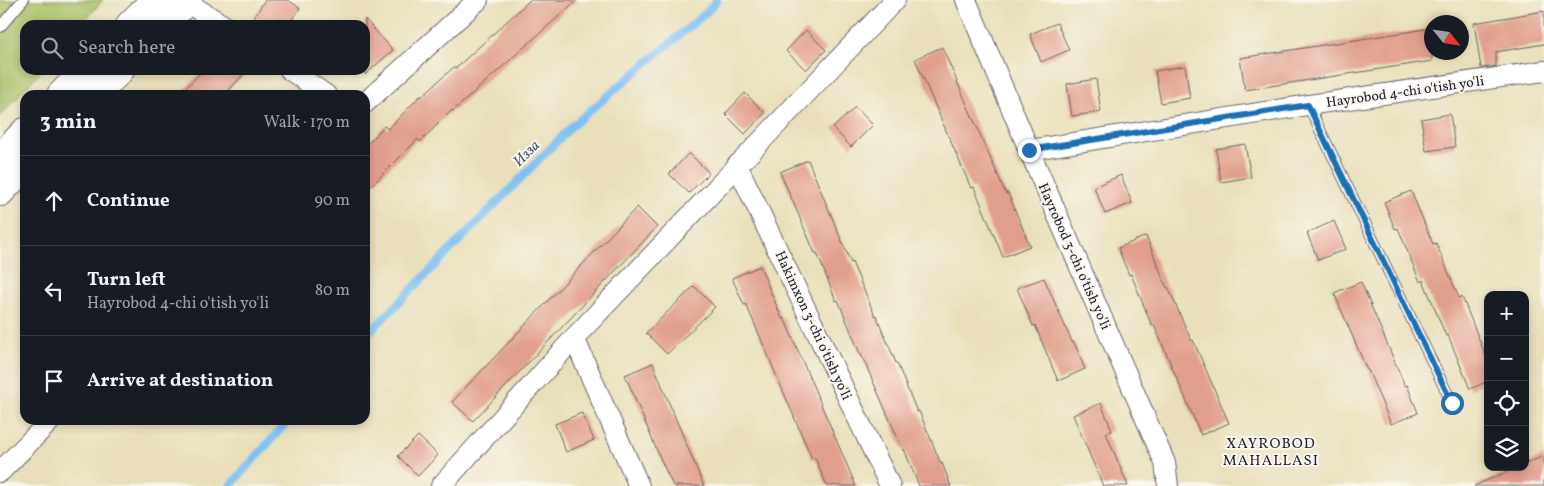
<!DOCTYPE html>
<meta charset="utf-8">
<style>
:root{--surface:#171b24;--page:#242831;--text:#f1f3f6;--muted:#9ea1a6;--line:#363941}
body{margin:0;font-family:Vollkorn,serif;background:var(--page);color:var(--text)}
.controls{position:absolute;right:15px;bottom:15px;display:grid;overflow:hidden;border-radius:10px;box-shadow:0 2px 8px #0003}
.controls button{width:45px;height:45px;display:grid;place-items:center;padding:0;border:0;border-bottom:1px solid var(--line);background:var(--surface);color:var(--text);font:25px sans-serif}
.compass{position:absolute;left:1424px;top:15px;width:45px;height:45px;border-radius:50%;background:var(--surface);box-shadow:0 2px 8px #0003;rotate:120deg}
.stop{position:absolute;width:15px;height:15px;margin:-11px;border:4px solid #1f6fb2;border-radius:50%;background:#fff}
.stop.end{background:#1f6fb2;border-color:#fff;box-shadow:0 1px 5px #0008}
.list{margin:0;padding:0;list-style:none}
h2{display:flex;justify-content:space-between;align-items:center;height:65px;margin:0;padding:0 20px;font-size:21px}
h2 small{font-size:16px;font-weight:400;color:var(--muted)}
.list li{display:grid;grid-template-columns:32px 1fr auto;gap:15px;align-items:center;box-sizing:border-box;height:90px;padding:0 20px;border-top:1px solid var(--line)}
.list b{display:block;font-size:19px;white-space:nowrap}
.list p{margin:0;font-size:16px;white-space:nowrap;color:var(--muted)}
.list em{font-size:16px;font-style:normal;color:var(--muted)}
.icon{flex:none;width:28px;height:28px;fill:none;stroke:currentColor;stroke-width:2;stroke-linecap:round;stroke-linejoin:round}
.map{position:relative;flex:none;width:1544px;height:486px;overflow:hidden}
.search{position:absolute;background:var(--surface);box-shadow:0 2px 8px #0003;left:20px;top:20px;width:350px;height:55px;display:flex;align-items:center;gap:12px;box-sizing:border-box;padding:0 18px;border-radius:15px;color:var(--muted);font-size:19px}
.panel{position:absolute;background:var(--surface);box-shadow:0 2px 8px #0003;left:20px;top:90px;width:350px;height:335px;border-radius:15px}
.map>svg:first-child{display:block}
.green{fill:#a8c065;stroke:#657150}
.lines{fill:none;stroke-linecap:round;stroke-linejoin:round}
.stream{stroke:#7bc0f2;stroke-width:8}
.building{fill:#e19e8c}
.service-casing{stroke:#676467;stroke-width:12}
.minor-casing{stroke:#676467;stroke-width:22}
.secondary-casing{stroke:#676467;stroke-width:30}
.service{stroke:#fff;stroke-width:10}
.minor{stroke:#fff;stroke-width:20}
.secondary{stroke:#fff;stroke-width:28}
.route{stroke:#1f6fb2;stroke-width:6}
.labels{text-anchor:middle;stroke-width:4;stroke-linejoin:round;paint-order:stroke}
.street-label{font-size:14px;fill:#22223b;stroke:#fbf7ec}
.water-label{font-size:15px;font-style:italic;fill:#41597b;stroke:#fbf7ec}
.neighbourhood-label{font-size:15px;letter-spacing:1px;fill:#22223b;stroke:#fbf7ec}
</style>
<div class="map">
<svg width="1544" height="486" viewBox="0 0 1544 486">
<rect width="100%" height="100%" fill="#fbf7ec"/>
<filter id="ink" filterUnits="userSpaceOnUse"><feTurbulence type="fractalNoise" baseFrequency=".02" numOctaves="2"/><feDisplacementMap in="SourceGraphic" scale="10" xChannelSelector="R" yChannelSelector="G"/><feConvolveMatrix kernelMatrix="1 2 1 2 8 2 1 2 1" color-interpolation-filters="sRGB"/></filter>
<filter id="wash" filterUnits="userSpaceOnUse"><feTurbulence type="fractalNoise" baseFrequency=".0096" numOctaves="4" result="noise"/><feDisplacementMap in="SourceGraphic" scale="20" xChannelSelector="R" yChannelSelector="G"/><feGaussianBlur stdDeviation="1.12" result="paint"/><feColorMatrix in="noise" values="0 0 0 0 0 0 0 0 0 0 0 0 0 0 0 0 0 1.4 0 .05"/><feComposite in="paint" operator="in"/></filter>
<g filter="url(#wash)">
<rect width="100%" height="100%" fill="#e8dfba"/>
<path class="green" d="M0,0H103L81,25H25V70H42L0,116Z"/>
<g class="lines">
<g class="stream">
<path d="M365,337L573,125L707,12L717,0"/>
<path d="M230,486L289,420"/>
</g>
</g>
<g id="blocks">
<g class="building">
<path d="M265,0H288L300,8L288,25H267L254,17Z"/>
<path d="M530,0H577L453,111L452,110L420,142L418,139L365,192V147L384,126L388,129L420,96L421,97L454,67L456,68Z"/>
<path d="M1544,11V44L1496,52V66L1481,68L1474,23Z"/>
<path d="M365,19L393,50L365,75Z"/>
<path d="M1057,23L1069,50L1041,62L1030,34Z"/>
<path d="M1432,28V61L1245,90L1240,58Z"/>
<path d="M806,30L826,50L806,70L786,51Z"/>
<path d="M942,47L1006,194L1008,193L1030,246L1003,257L974,187L971,188L915,59Z"/>
<path d="M1185,66L1190,98L1161,103L1155,71Z"/>
<path d="M203,70H248L224,95H179Z"/>
<path d="M1096,79L1101,112L1072,116L1067,84Z"/>
<path d="M745,93L765,113L745,134L725,114Z"/>
<path d="M855,107L873,125L851,147L833,128Z"/>
<path d="M1450,114L1455,147L1426,151L1421,119Z"/>
<path d="M1245,144L1251,177L1221,182L1216,149Z"/>
<path d="M689,153L709,173L689,193L669,174Z"/>
<path d="M808,160L851,263L852,262L875,316L876,315L896,363H897L917,412L919,411L941,464L942,463L951,486H919L904,449L903,450L861,354H860L838,300L836,301L817,253H815L780,172Z"/>
<path d="M1121,175L1132,203L1105,214L1094,187Z"/>
<path d="M1411,191L1433,244L1436,243L1459,298L1462,297L1488,361V381L1470,389L1448,335L1446,336L1423,280L1420,282L1398,228L1395,229L1384,202Z"/>
<path d="M637,207L657,227L473,421L452,402Z"/>
<path d="M1334,221L1346,249L1318,260L1307,233Z"/>
<path d="M1146,236L1167,288L1168,287L1191,340H1193L1229,423L1201,435L1154,325L1152,326L1131,274L1129,275L1118,248Z"/>
<path d="M760,266L782,319L784,318L856,486H827L815,458L812,459L746,304L744,305L732,278Z"/>
<path d="M1044,278L1072,342H1074L1085,369L1058,381L1035,325L1033,326L1017,288Z"/>
<path d="M1361,282L1405,386L1407,385L1418,413L1391,424L1368,370H1367L1334,293Z"/>
<path d="M694,286L715,307L667,354L646,333Z"/>
<path d="M653,363L664,391L704,486H673L661,460L625,375Z"/>
<path d="M1101,403L1112,431L1106,433L1128,486H1103L1073,415Z"/>
<path d="M582,413L594,440L566,452L555,424Z"/>
<path d="M418,436L438,455L418,476L398,456Z"/>
<path d="M1544,456V486H1474L1518,467H1525V464Z"/>
</g>
</g>
</g>
<g filter="url(#ink)">
<use href="#blocks" fill-opacity="0" stroke="#676467" stroke-width="1"/>
<g class="lines">
<g class="service-casing">
<g id="service">
<path d="M0,27L23,0"/>
<path d="M1308,105L1452,403"/>
</g>
</g>
<g class="minor-casing">
<g id="minor">
<path d="M183,0L223,25"/>
<path d="M966,0L1029,150L1165,463L1168,486"/>
<path d="M290,70L326,95"/>
<path d="M365,103L478,0"/>
<path d="M1029,150L1308,105L1544,71"/>
<path d="M737,165L890,486"/>
<path d="M574,338L639,486"/>
<path d="M0,472L51,420"/>
<path d="M441,486L574,338L895,0"/>
</g>
</g>
<g class="secondary-casing">
<g id="secondary">
<path d="M130,25L155,0"/>
<path d="M164,25L187,0"/>
<path d="M61,95L86,70"/>
<path d="M95,95L120,70"/>
<path d="M0,158L25,132"/>
<path d="M0,192L25,166"/>
</g>
</g>
<use href="#service" class="service"/>
<use href="#minor" class="minor"/>
<use href="#secondary" class="secondary"/>
</g>
</g>
<g class="lines" filter="url(#ink)">
<path class="route" d="M1029,150L1308,105L1452,403"/>
</g>
<g class="labels">
<g class="street-label">
<text transform="translate(1405 91) rotate(-8)" y="5">Hayrobod 4-chi o'tish yo'li</text>
<text transform="translate(1075 256) rotate(66)" y="5">Hayrobod 3-chi o'tish yo'li</text>
<text transform="translate(814 325) rotate(65)" y="5">Hakimxon 3-chi o'tish yo'li</text>
</g>
<g class="water-label">
<text transform="translate(526 153) rotate(-45)" y="5">Изза</text>
</g>
<g class="neighbourhood-label">
<text x="1271" y="448">XAYROBOD<tspan x="1271" dy="17">MAHALLASI</tspan></text>
</g>
</g>
</svg>
<div class="controls">
<button>+</button>
<button>−</button>
<button><svg class="icon" aria-label="locate" viewBox="0 0 24 24"><circle cx="12" cy="12" r="6"/><path d="M12 2v4M12 18v4M2 12h4M18 12h4"/></svg></button>
<button><svg class="icon" aria-label="layers" viewBox="0 0 24 24"><path d="M12 4l9 5-9 5-9-5zM3 14l9 5 9-5"/></svg></button>
</div>
<svg class="compass" viewBox="-18 -18 36 36"><path d="M0-13l5 13h-10z" fill="#e53935"/><path d="M0 13l5-13h-10z" fill="#9ea1a6"/></svg>
<div class="stop" style="left:1452px;top:403px"></div>
<div class="stop end" style="left:1029px;top:150px"></div>
<div class="search"><svg class="icon" aria-label="search" viewBox="0 0 24 24"><circle cx="10" cy="10" r="6"/><path d="M15 15l6 6"/></svg>Search here</div>
<section class="panel">
<h2>3 min<small>Walk · 170 m</small></h2>
<ul class="list">
<li><svg class="icon" aria-label="ahead" viewBox="0 0 24 24"><path d="M12 20V5M6 11l6-6 6 6"/></svg><div><b>Continue</b></div><em>90 m</em></li>
<li><svg class="icon" aria-label="left" viewBox="0 0 24 24"><path d="M17 20v-9H6M10 6l-5 5 5 5"/></svg><div><b>Turn left</b><p>Hayrobod 4-chi o'tish yo'li</p></div><em>80 m</em></li>
<li><svg class="icon" aria-label="arrive" viewBox="0 0 24 24"><path d="M6 21V4h12l-3 4 3 4H6"/></svg><div><b>Arrive at destination</b></div></li>
</ul>
</section>
</div>
